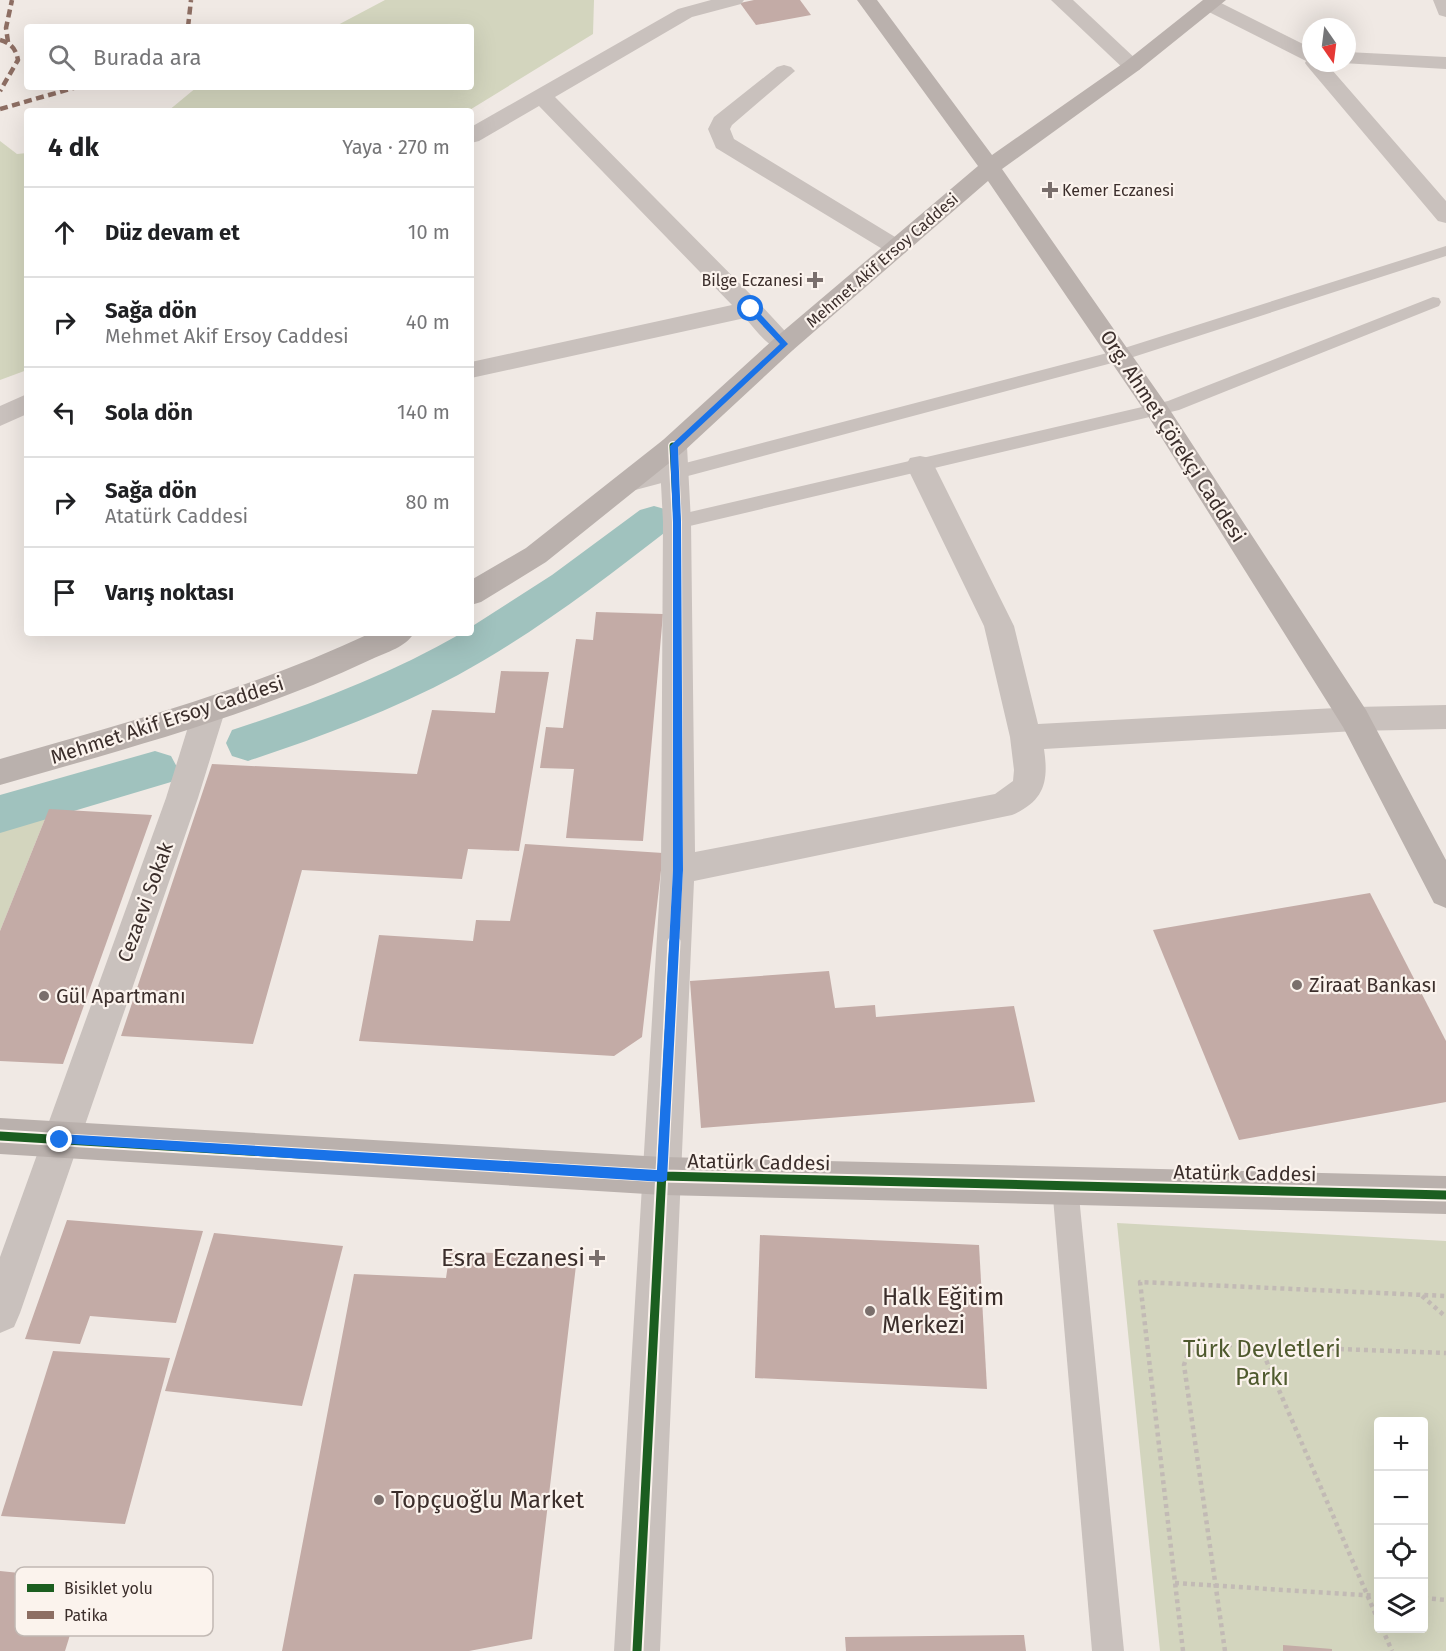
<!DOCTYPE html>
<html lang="tr">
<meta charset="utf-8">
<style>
:root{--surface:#fff;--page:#f2f2f2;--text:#202124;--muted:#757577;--line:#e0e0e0}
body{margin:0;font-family:"Fira Sans",sans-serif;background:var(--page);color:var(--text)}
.controls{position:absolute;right:18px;bottom:18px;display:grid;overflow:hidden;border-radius:6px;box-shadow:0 6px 24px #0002}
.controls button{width:54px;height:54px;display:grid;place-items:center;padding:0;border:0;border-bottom:2px solid var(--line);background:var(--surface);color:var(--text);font:30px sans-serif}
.compass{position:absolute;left:1302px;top:18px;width:54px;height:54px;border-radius:50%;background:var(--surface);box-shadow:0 6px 24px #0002;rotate:166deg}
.stop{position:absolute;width:18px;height:18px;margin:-14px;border:4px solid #1a73e8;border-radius:50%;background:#fff}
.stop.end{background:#1a73e8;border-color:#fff;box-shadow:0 2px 6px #0008}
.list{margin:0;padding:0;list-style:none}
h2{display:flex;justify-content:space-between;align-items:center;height:78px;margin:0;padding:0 24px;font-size:26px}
h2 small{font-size:20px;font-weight:400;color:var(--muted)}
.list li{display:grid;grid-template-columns:39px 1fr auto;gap:18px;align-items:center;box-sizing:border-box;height:90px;padding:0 24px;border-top:2px solid var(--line)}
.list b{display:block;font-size:22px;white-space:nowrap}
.list p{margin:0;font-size:20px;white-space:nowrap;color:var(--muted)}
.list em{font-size:20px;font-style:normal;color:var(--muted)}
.icon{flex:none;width:33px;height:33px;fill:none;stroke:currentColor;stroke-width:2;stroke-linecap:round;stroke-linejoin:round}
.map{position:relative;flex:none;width:1446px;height:1651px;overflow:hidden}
.search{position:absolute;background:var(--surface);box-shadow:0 6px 24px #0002;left:24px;top:24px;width:450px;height:66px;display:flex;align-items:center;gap:15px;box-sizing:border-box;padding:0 21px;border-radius:6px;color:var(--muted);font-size:22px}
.panel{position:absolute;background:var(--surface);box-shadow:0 6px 24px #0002;left:24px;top:108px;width:450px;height:528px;border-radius:6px}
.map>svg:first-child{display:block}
.green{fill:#d3d5be;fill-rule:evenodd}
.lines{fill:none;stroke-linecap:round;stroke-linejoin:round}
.canal{fill:#a0c2be;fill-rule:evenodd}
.building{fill:#c3aba6}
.path{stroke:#c2bab5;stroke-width:4.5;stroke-dasharray:4 4;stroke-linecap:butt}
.lane{fill:#c9c1bd;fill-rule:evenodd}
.street{fill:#c9c1bd;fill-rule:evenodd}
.secondary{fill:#bab1ad;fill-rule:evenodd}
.quiet{stroke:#8d6e63;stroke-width:4.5;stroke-dasharray:8 4.5;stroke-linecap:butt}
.cycleway-far1-casing{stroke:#fbf3ed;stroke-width:10}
.cycleway-casing{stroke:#fbf3ed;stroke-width:13}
.cycleway-far1{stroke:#1b5e20;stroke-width:7}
.cycleway{stroke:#1b5e20;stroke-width:9}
.route{fill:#1a73e8}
.poi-dot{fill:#7a6f6c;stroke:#fbf3ed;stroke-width:2}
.labels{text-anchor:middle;stroke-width:4.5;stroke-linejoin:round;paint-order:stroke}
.far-poi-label{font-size:16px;fill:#3b2e2b;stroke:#fbf3ed;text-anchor:start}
.far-street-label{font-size:16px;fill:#3b2e2b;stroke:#fbf3ed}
.street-label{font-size:20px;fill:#3b2e2b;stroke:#fbf3ed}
.poi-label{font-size:20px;fill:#3b2e2b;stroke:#fbf3ed;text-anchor:start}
.near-poi-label{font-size:24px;fill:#3b2e2b;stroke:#fbf3ed;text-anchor:start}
.near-park-label{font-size:24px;fill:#4f5a2e;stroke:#fbf3ed}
.key{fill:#fbf3ed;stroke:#c1b8b3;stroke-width:1.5}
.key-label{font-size:16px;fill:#3b2e2b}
</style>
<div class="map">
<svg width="1446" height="1651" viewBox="0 0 1446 1651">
<rect width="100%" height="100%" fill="#f0e9e4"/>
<g class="green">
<path d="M385,0H594L593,34L468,111H168L197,87H471V27H334Z"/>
<path d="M0,141L17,154L27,153V370L0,380Z"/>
<path d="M49,809L0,931V823Z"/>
<path d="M1117,1223L1446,1241V1651H1160ZM1378,1422H1424V1628H1378Z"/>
</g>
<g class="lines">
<g class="canal">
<path d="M654,506L668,510L674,520L668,530C601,582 533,634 458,675C391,711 320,737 248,761L232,756L226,743L232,730C312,704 389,675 462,633H471V627L552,575L640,510Z"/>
<path d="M155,751L171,756L178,769L171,782L0,833V795Z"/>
</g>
</g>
<g class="building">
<path d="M754,0H800L811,15L756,25L740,3Z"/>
<path d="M596,612L663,614L643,841L566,838L574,769L540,768L546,727L563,728L576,639L593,640Z"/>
<path d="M501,671L549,672L519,851L468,849L462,879L302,870L253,1044L121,1036L212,764L417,774L432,710L495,713Z"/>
<path d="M49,809L152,815L63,1064L0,1061V931Z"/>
<path d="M525,844L663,853L642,1037L614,1056L359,1041L379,935L473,941L476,920L510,921Z"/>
<path d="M1370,893L1446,1041V1102L1239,1140L1153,930Z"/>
<path d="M829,971L835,1008L875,1005L876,1017L1014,1006L1035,1102L701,1128L690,981Z"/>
<path d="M67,1220L203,1231L176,1323L90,1316L80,1344L25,1339Z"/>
<path d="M214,1233L343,1246L302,1406L165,1391Z"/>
<path d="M760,1235L979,1245L987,1389L755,1378Z"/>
<path d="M450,1251L577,1257L532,1639L469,1651H282L354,1274L446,1278Z"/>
<path d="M53,1351L170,1358L125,1524L1,1516Z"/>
<path d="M0,1571L87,1580L65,1651H0Z"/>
<path d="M1024,1635L1026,1651H846L845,1637Z"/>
<path d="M1283,1645L1332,1649V1651H1283Z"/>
</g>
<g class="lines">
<g class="path">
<path d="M1422,1296L1446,1317"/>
<path d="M1260,1346L1378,1620"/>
<path d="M1175,1583L1378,1596"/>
<path d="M1424,1598L1446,1600"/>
<path d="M1382,1628L1392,1651"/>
<path d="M1183,1651L1140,1282L1446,1296"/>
<path d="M1225,1651L1184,1365L1188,1353L1204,1344L1446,1353"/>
</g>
<g class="lane">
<path d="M1446,246V256L1127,359L624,493L617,491L615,486L617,481L624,479L1115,351Z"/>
<path d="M1433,297L1439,298L1441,302L1439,306L1179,410L677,529L670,527L667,522L670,517L677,515L1168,401Z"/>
<path d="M1065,1173L1074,1177L1078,1186L1124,1651H1092L1052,1186L1056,1177Z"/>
</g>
<g class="street">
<path d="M711,0H744L741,4L692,17L555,97L760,304L797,344L793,350C772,355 758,332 745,318L471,378V362L732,305L539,106L479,141L471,143V127L678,9Z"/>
<path d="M1051,0H1073L1139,62L1143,66L1139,70L1132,72L1125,70Z"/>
<path d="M1206,0L1217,1L1311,48V63H1326L1446,201V223L1438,221L1308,67L1305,63L1306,61L1203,9L1200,5Z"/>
<path d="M1433,0H1446V17L1439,15Z"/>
<path d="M1347,52L1446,57V69L1342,63H1347Z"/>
<path d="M784,65L791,67L795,71L732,125L730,129L734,139L905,243L909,248L905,253L897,255L889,253L716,148L708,129L714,117L777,67Z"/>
<path d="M27,394V414L0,426V406Z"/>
<path d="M673,437L683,440L687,446L691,522L695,852L995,794L1013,781L1014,770L1010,737L984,626L906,465L910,458L920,456L930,458L934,465L1014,626L1038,724L1355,707L1446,705V729L1355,731L1044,749C1049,782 1044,801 1012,815L694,881L660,1651H614L661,870L663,522L659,446L663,440Z"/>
<path d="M209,699L220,702L225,711L198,798L20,1313L14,1327L0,1333V1257L166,798L193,711L198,702Z"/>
</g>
<g class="secondary">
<path d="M857,0H877L992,155L1125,62L1203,0H1226L1139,70L1002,169L1166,404L1366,710L1446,860V908L1434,903L1343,727L1148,416L988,181L793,350L683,452L546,562L481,602L471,605V580L526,548L663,440L775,338L978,166Z"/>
<path d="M371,633H414C406,647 387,652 372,659C254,715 125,749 0,785V759C126,723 252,689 371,633Z"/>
<path d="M0,1118L663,1157L1446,1176V1214L663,1195L0,1154Z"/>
</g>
<g class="quiet">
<path d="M188,27L191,0"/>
<path d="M0,40C11,43 16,49 18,60L0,91"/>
<path d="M8,42L6,28L12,0"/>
<path d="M0,109L77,87"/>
</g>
<g class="cycleway-far1-casing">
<path id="cycleway-far1" d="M673,446L677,522L678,870L674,944"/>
</g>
<g class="cycleway-casing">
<g id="cycleway">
<path d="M0,1136L663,1176L1446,1195"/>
<path d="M637,1651L674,942"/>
</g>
</g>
<use href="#cycleway-far1" class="cycleway-far1"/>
<use href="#cycleway" class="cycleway"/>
</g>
<path class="route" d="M748,307H754L788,344L678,447L681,522L683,870L667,1180L663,1182L56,1143L54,1140L60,1134L657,1170L673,870V522L670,446L780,344L748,310Z"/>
<g class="poi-dot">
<path d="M1047 181h6v6h6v6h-6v6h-6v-6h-6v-6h6z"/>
<path d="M812 271h6v6h6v6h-6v6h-6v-6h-6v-6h6z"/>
<circle cx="1297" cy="985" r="6"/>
<circle cx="44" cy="996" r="6"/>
<path d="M594 1249h6v6h6v6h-6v6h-6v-6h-6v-6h6z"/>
<circle cx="870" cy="1311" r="6"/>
<circle cx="379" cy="1500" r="6"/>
</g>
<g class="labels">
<g class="far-poi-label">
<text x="1062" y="196">Kemer Eczanesi</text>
<text x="803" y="286" text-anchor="end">Bilge Eczanesi</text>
</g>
<g class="far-street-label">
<text transform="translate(882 260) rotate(-41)" y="6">Mehmet Akif Ersoy Caddesi</text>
</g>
<g class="street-label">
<text transform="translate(1173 436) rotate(57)" y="7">Org. Ahmet Çörekçi Caddesi</text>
<text transform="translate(167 720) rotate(-18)" y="7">Mehmet Akif Ersoy Caddesi</text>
<text transform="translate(145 902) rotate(-70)" y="7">Cezaevi Sokak</text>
<text transform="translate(759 1162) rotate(1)" y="7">Atatürk Caddesi</text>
<text transform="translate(1245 1173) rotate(1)" y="7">Atatürk Caddesi</text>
</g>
<g class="poi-label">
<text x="1309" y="992">Ziraat Bankası</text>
<text x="56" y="1003">Gül Apartmanı</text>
</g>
<g class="near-poi-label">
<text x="585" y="1266" text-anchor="end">Esra Eczanesi</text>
<text x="882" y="1305">Halk Eğitim<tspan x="882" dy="28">Merkezi</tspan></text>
<text x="391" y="1508">Topçuoğlu Market</text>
</g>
<g class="near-park-label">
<text x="1262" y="1357">Türk Devletleri<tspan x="1262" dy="28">Parkı</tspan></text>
</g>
</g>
<rect x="15" y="1567" width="198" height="69" rx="9" class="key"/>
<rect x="27" y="1584" width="27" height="8" fill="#1b5e20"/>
<rect x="27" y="1611" width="27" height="8" fill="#8d6e63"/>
<g class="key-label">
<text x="64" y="1594">Bisiklet yolu</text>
<text x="64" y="1621">Patika</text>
</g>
</svg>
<div class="controls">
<button>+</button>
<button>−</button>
<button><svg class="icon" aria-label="locate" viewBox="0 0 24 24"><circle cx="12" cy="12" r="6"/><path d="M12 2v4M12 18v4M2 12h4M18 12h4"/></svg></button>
<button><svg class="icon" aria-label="layers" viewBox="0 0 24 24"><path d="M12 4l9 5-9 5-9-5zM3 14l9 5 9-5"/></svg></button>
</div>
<svg class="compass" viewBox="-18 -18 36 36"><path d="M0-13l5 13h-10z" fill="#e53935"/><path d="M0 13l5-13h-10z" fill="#757577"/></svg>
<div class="stop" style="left:751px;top:309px"></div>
<div class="stop end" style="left:60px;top:1140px"></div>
<div class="search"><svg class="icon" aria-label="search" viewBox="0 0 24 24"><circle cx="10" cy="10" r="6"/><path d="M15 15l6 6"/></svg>Burada ara</div>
<section class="panel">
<h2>4 dk<small>Yaya · 270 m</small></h2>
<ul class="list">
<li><svg class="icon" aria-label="ahead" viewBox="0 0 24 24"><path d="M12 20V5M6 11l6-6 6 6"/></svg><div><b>Düz devam et</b></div><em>10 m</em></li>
<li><svg class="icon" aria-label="right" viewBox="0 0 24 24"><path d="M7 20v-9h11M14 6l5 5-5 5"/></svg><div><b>Sağa dön</b><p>Mehmet Akif Ersoy Caddesi</p></div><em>40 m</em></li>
<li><svg class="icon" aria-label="left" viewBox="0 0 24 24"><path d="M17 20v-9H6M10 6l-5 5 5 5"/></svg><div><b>Sola dön</b></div><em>140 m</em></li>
<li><svg class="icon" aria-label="right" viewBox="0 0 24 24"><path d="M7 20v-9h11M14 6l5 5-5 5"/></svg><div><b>Sağa dön</b><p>Atatürk Caddesi</p></div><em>80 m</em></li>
<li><svg class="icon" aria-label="arrive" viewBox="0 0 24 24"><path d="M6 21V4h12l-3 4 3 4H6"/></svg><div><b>Varış noktası</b></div></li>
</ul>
</section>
</div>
